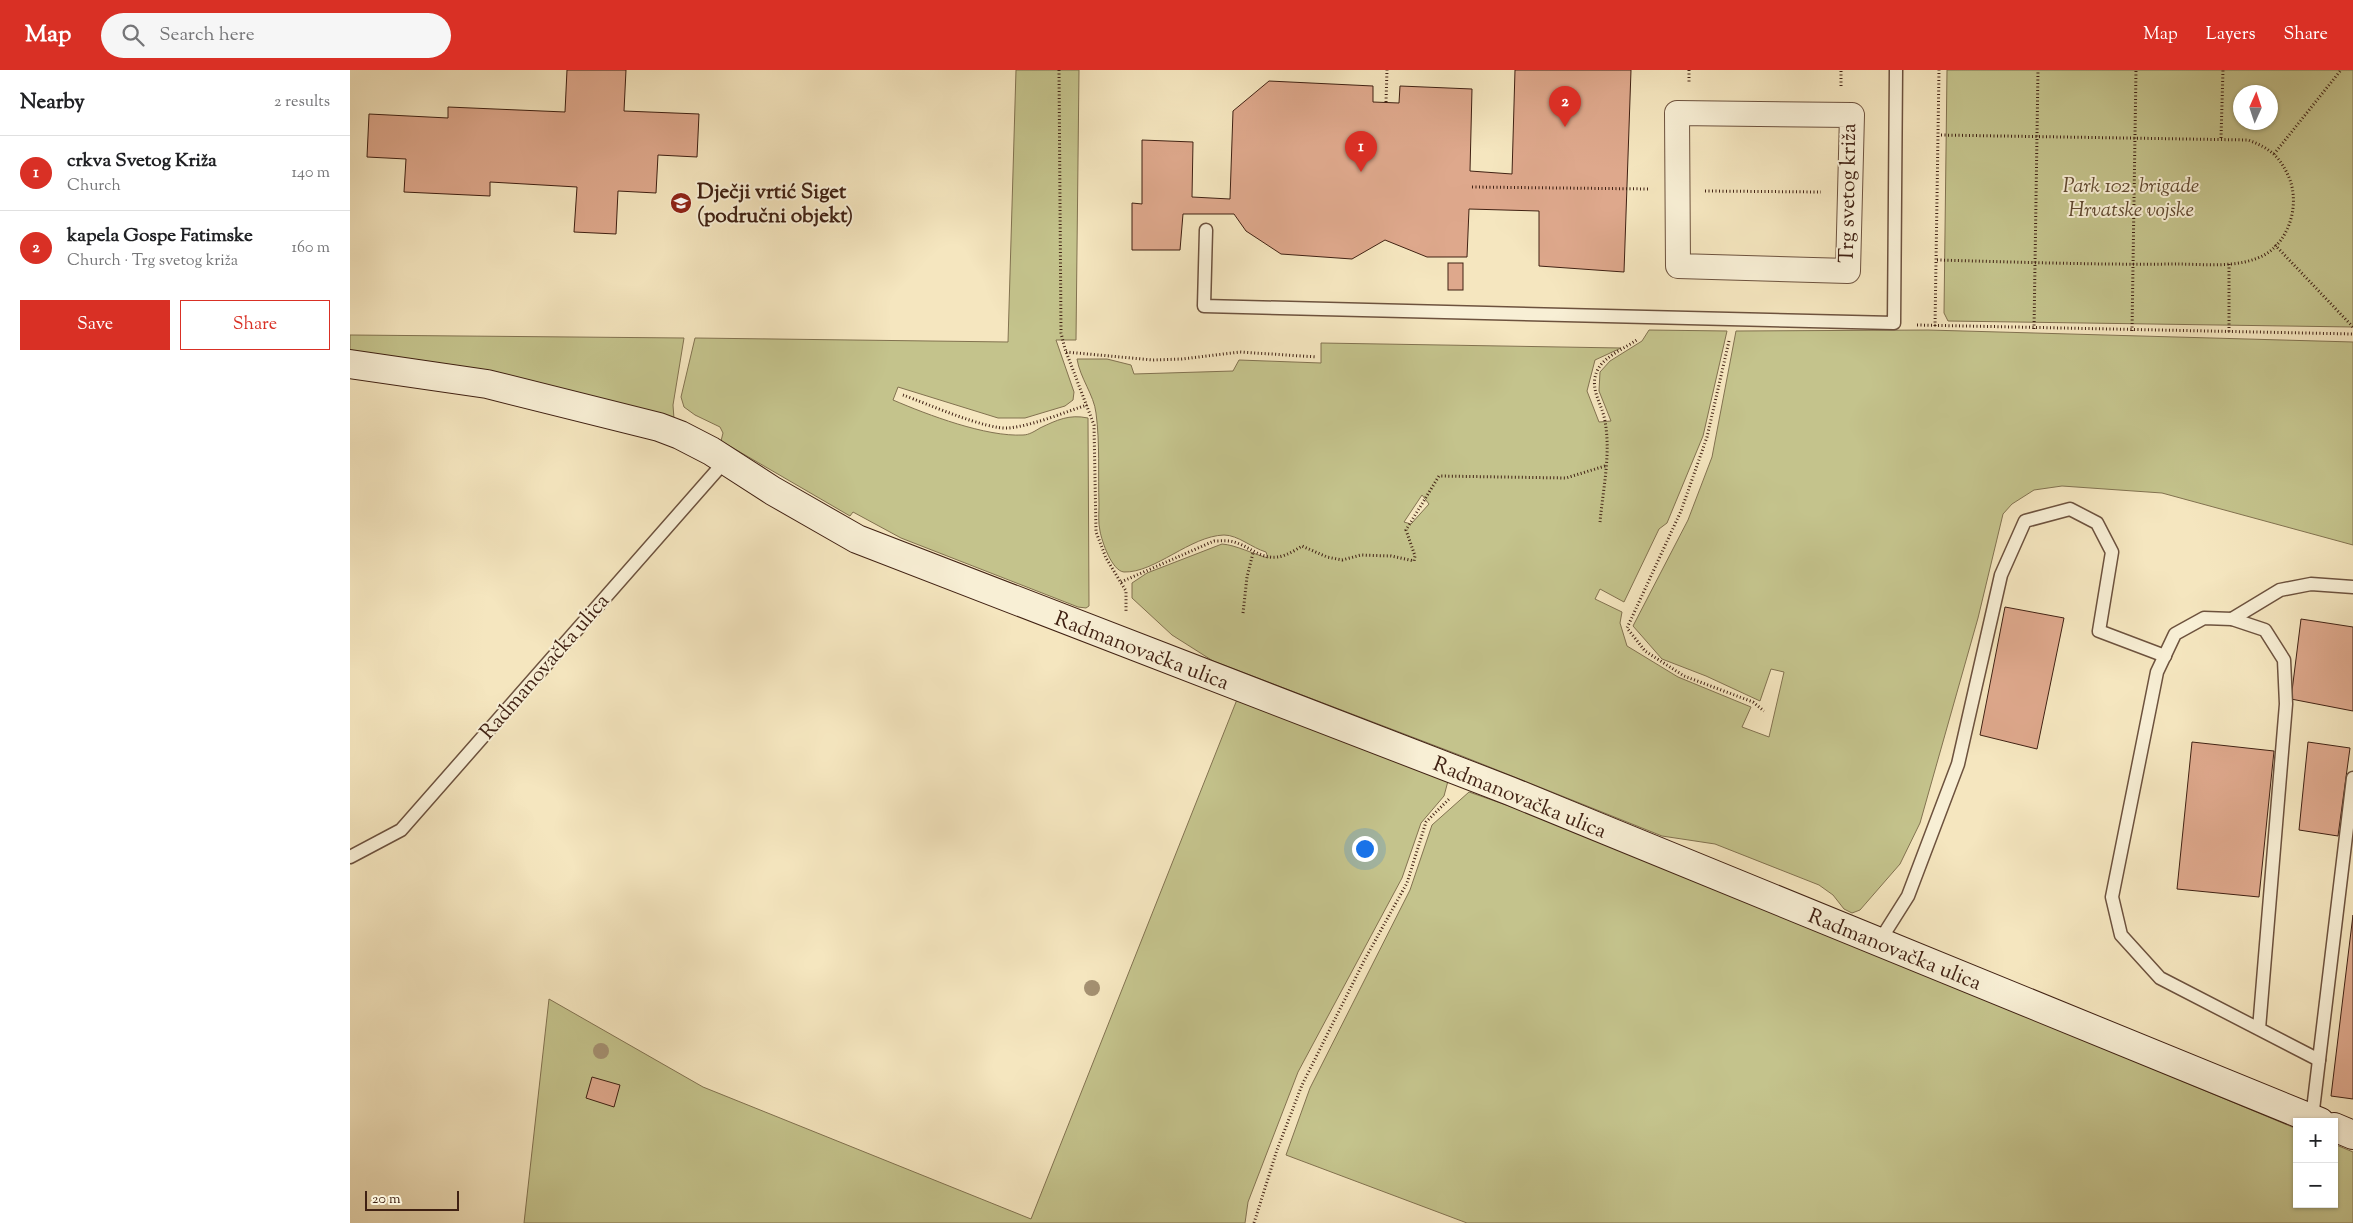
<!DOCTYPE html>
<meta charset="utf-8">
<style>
:root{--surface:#fff;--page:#f6f6f6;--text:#202124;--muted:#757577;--line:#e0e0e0;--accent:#d93025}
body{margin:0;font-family:"Sorts Mill Goudy",serif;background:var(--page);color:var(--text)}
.controls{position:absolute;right:15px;bottom:15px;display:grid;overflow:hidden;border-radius:0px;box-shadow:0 1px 4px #0004}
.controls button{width:45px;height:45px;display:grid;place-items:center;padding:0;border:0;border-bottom:1px solid var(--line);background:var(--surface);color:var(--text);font:25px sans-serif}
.compass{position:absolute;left:1883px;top:15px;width:45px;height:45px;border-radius:50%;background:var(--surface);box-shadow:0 1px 4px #0004;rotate:3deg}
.scale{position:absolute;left:15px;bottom:12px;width:94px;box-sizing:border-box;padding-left:5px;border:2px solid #402113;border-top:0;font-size:14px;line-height:18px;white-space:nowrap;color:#402113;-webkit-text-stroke:4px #f8efd5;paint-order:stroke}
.you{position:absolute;left:1014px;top:778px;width:18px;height:18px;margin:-12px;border:4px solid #fff;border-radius:50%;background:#1a73e8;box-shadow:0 0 0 8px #1a73e833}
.badge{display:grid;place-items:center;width:32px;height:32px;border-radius:50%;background:var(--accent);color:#fff;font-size:16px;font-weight:700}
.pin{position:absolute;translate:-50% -41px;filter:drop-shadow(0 1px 2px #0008)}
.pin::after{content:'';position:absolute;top:26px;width:18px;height:15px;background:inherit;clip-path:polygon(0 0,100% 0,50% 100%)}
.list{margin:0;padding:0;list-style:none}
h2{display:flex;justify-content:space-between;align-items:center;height:65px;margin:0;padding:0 20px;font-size:21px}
h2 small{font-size:16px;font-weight:400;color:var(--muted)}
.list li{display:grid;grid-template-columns:32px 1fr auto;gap:15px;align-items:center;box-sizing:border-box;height:75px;padding:0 20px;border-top:1px solid var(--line)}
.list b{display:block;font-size:19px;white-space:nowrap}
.list p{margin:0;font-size:16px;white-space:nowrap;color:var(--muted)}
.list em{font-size:16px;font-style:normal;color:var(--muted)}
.actions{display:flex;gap:10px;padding:15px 20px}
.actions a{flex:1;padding:11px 0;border:1px solid var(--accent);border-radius:0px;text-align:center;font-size:18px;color:var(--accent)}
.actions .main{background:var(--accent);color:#fff}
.icon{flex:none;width:28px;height:28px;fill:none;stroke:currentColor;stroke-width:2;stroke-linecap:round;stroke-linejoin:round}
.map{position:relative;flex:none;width:2003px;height:1153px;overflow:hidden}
header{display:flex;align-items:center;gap:30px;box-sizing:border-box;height:70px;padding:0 25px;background:var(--accent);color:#fff}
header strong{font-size:24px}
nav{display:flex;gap:28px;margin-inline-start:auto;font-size:18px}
.search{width:350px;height:45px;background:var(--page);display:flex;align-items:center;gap:12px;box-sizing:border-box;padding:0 18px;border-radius:28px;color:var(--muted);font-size:19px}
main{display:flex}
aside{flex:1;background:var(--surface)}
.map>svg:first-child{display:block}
.green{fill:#c4c38c;stroke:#827250;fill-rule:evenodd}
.building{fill:#dea88c;stroke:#402113}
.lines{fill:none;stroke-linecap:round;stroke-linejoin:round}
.lane-casing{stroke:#6d523e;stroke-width:15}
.street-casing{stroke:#6d523e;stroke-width:26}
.secondary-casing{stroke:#402113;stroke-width:30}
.path{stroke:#402113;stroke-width:3;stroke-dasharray:1 2.5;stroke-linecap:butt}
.lane{stroke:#f8efd5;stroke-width:12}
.street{stroke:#f8efd5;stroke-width:24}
.secondary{stroke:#f8efd5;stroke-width:28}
.tree{fill:#a49071}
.labels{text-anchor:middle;stroke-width:4;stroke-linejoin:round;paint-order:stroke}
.park-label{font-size:21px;font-style:italic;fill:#614a31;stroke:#f8efd5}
.poi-label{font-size:21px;font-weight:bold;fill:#402113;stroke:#f8efd5;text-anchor:start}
.street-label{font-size:21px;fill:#402113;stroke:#f8efd5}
</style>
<header>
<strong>Map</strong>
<div class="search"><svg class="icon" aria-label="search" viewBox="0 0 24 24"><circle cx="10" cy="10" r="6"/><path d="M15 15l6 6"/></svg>Search here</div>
<nav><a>Map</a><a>Layers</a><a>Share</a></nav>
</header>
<main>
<aside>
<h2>Nearby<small>2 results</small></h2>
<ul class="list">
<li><span class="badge">1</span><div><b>crkva Svetog Križa</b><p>Church</p></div><em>140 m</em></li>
<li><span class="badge">2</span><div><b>kapela Gospe Fatimske</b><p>Church · Trg svetog križa</p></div><em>160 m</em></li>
</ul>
<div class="actions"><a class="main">Save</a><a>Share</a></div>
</aside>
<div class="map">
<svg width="2003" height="1153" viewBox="0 0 2003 1153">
<rect width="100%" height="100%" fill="#f5e6bf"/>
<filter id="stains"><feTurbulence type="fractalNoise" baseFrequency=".004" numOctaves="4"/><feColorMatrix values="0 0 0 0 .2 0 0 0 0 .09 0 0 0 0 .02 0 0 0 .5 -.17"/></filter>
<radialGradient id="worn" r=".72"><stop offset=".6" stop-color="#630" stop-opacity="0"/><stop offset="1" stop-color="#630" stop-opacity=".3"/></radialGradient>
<g class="green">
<path d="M666,0H729L726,270H706L724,322L723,330L715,336L675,348H648L548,317L543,330C578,345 636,367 673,365C679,365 685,361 690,358C707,350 719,344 738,348L739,536L736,538L728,537L551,468L503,442L500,446L371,371L373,363L370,357L345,345L334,337L331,327L345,268L658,272Z"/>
<path d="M1597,0H2003V257L1598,251L1594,243ZM1920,22V52H1890V22Z"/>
<path d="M1299,260L1377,261L1353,366L1317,453L1309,459L1274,532L1250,519L1245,529L1272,542L1270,553L1277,576L1328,607L1401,637L1392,657L1419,667L1434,602L1421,599L1410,631L1356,606L1312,589L1283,556L1338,450L1362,387L1386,261L1578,260L2003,272V475L1812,423L1712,416L1684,420L1662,434L1653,444L1628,548L1570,753L1550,794L1510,840L1502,843L1494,839L1483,825L1469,815L1365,774L1312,766L1112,686L863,591L822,565L782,528V513L797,503L872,474C886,475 903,484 918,488L916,482C902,478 888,465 874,465C840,466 805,503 774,502C762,501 752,472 750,461C748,453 749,443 749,434C748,404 750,373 746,343C744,325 730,308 727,289H757L781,295L784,304L883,301L889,290L971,293V273L1271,278L1245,290L1237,321L1249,352L1261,351L1249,321L1250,302L1260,291L1292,271ZM1072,425L1079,434L1061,454L1054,452Z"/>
<path d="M0,265L334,268L323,335L324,349L0,281Z"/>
<path d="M888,627L1098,711L1094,726L1071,753L1052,808L948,1002L898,1132L895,1153H174L199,929L353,1017L681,1149Z"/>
<path d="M1119,722L1245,766L1947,1059V1134H1984V1074L2003,1082V1153H1117L936,1085L960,1018L1060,820L1082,755Z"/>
</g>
<g class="building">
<path d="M217,0H276L274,41L349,44L347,87L308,85L306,123L268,121L266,164L224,162L227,117L140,112V126L54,122L56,89L17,87L19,44L98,48V37L215,42Z"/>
<path d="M1165,0H1281L1274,202L1189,196V141L1119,139L1117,187H1077L1035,170L1002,189L931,184L896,161L884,144H833L830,180H782V133L792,134V70L843,72L842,127L880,129L883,41L919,11L1023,16V32L1049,33L1050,16L1122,19L1120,101L1162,104Z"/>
<rect x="1098" y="193" width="15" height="27"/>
<path d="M1655,537L1714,548L1687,679L1630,665Z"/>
<path d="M1951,549L2003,557V641L1941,629Z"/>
<path d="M1842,672L1924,681L1909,827L1827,819Z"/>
<path d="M1958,672L2000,678L1988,766L1949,760Z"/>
<path d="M2003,845V1029L1981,1026Z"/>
<path d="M242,1007L270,1015L264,1037L236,1028Z"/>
</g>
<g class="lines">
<g class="lane-casing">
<g id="lane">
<path d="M856,160L854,236L1544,253L1546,0"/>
<path d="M1882,549L1930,520L1961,514L2003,517"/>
<path d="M0,787L51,760L376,390"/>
<path d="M1529,872L1558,826L1608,694L1651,505L1675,451L1720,439L1747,453L1762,482L1749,561L1815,586"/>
<path d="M1909,959L1936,634L1934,590L1915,560L1882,549L1854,548L1825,564L1807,602L1762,827L1771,865L1810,908L1969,990"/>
<path d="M1962,1048L2003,708"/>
</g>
</g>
<g class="street-casing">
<path id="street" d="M1327,43L1502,45L1498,201L1328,196Z"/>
</g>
<g class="secondary-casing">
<g id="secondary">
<path d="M0,294L137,314L309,357L330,365L361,381L423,421L507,469L1160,721L1970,1052"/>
<path d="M1984,1057L2003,1065"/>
</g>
</g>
<g class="path">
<path d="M709,0L711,263L715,279L744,355L746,462L756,488L776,521V541"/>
<path d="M1339,0V14"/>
<path d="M1491,16V0"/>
<path d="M1036,32L1037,0"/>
<path d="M1871,68L1873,0"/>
<path d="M1924,84L1991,0"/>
<path d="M1122,117L1299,119"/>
<path d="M1355,121L1471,122"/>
<path d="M1925,175L2003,257"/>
<path d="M1587,190C1666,192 1746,195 1826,194C1854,194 1890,199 1916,184C1940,169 1949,135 1940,110C1931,87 1920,78 1898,70L1589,65"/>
<path d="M1879,194V262"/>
<path d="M1567,255L2003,264"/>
<path d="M1585,256L1589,0"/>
<path d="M1684,259L1688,0"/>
<path d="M1782,261L1786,0"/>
<path d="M1379,271L1357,367L1331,441L1277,558L1295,581L1334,606L1403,632L1414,641"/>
<path d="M716,282L803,290L832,289L890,282L967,287"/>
<path d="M553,325C578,334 636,360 659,358C685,355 712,343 737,335"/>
<path d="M1250,452C1253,419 1261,384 1255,351C1252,333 1238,318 1248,299C1256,285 1276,278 1288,269"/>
<path d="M771,512L864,471C872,471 880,470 887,473C902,478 915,493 935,485C941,483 947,479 952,476L977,487L992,490L1011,485L1041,486L1064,491L1065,486L1056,460L1089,406L1216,408L1255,396"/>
<path d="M893,543L897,507L903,483"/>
<path d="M904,1153L927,1080L952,1015L1015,889L1057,813L1076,752L1099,729"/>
</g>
<use href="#lane" class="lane"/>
<use href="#street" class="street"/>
<use href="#secondary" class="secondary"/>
</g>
<g class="tree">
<circle cx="742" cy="918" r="8"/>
<circle cx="251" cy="981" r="8"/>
</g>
<defs>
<g id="school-disc" transform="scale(1.125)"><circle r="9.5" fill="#8f2418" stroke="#f8efd5"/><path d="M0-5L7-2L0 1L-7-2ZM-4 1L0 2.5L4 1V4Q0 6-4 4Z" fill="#fff"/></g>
</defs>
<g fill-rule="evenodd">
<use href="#school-disc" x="331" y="133"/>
</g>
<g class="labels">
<g class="park-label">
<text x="1781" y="122">Park 102. brigade<tspan x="1781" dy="24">Hrvatske vojske</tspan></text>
</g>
<g class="poi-label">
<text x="347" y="128">Dječji vrtić Siget<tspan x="347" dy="24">(područni objekt)</tspan></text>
</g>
<g class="street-label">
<text transform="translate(1497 123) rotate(-89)" y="7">Trg svetog križa</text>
<text transform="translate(792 580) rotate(21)" y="7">Radmanovačka ulica</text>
<text transform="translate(194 596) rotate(-49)" y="7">Radmanovačka ulica</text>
<text transform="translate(1170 727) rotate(22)" y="7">Radmanovačka ulica</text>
<text transform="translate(1545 879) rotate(22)" y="7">Radmanovačka ulica</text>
</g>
</g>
<rect width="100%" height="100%" filter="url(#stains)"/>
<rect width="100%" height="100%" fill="url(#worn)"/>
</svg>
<div class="controls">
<button>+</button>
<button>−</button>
</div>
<svg class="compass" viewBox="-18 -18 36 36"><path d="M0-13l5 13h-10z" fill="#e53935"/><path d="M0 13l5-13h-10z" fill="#757577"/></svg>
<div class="scale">20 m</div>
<div class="you"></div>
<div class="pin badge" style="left:1011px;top:102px">1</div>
<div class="pin badge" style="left:1215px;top:57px">2</div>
</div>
</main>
